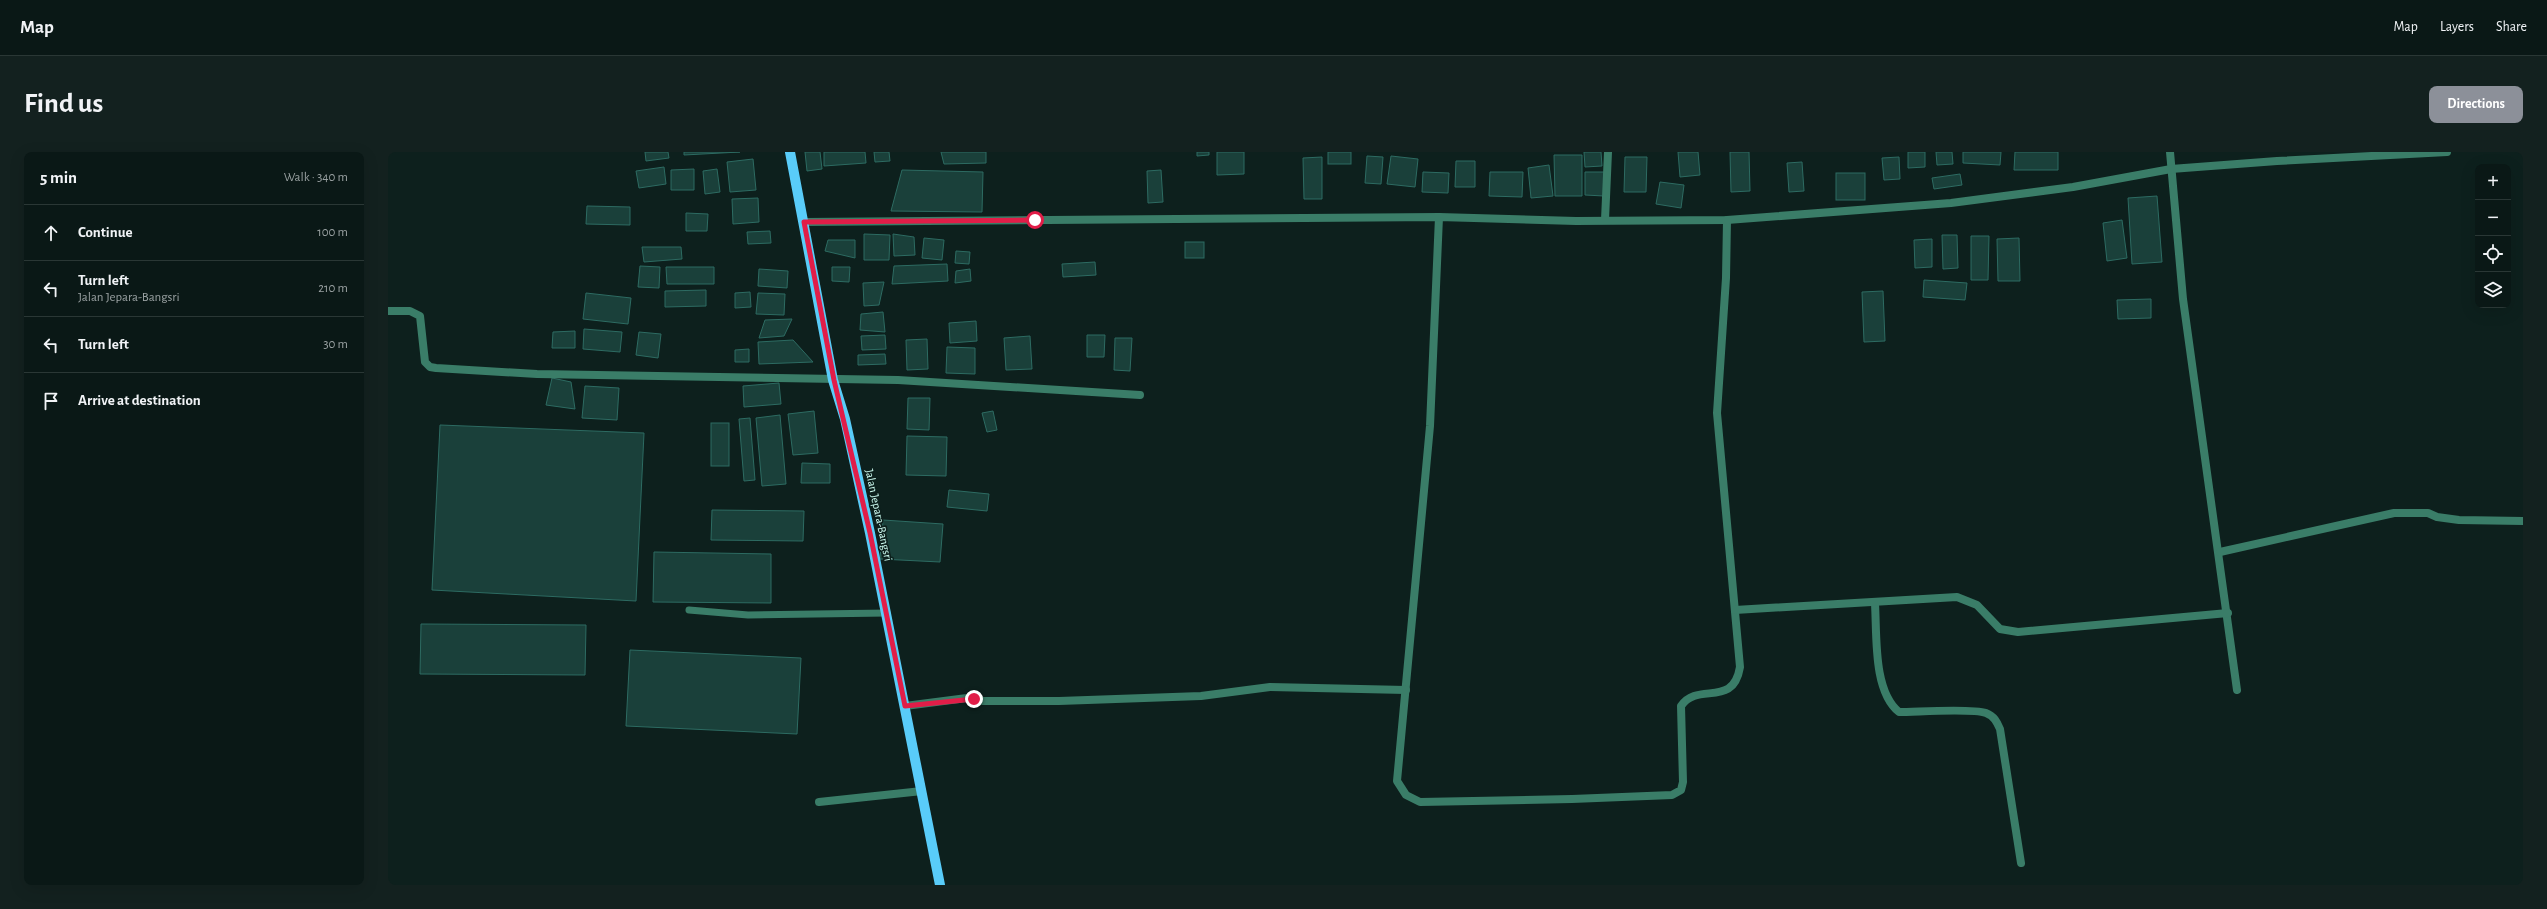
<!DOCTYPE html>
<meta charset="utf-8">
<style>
:root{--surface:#0a1816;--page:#13211f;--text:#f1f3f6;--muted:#99a0a1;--line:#2a3735;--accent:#8c9099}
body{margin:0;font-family:"Alegreya Sans",sans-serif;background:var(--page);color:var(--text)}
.controls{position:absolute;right:12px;top:12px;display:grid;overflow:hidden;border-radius:8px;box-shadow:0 4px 16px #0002}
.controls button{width:36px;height:36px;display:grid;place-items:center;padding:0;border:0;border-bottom:1px solid var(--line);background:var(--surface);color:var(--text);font:20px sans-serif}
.stop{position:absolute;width:12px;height:12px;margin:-9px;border:3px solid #e11d48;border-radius:50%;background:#fff}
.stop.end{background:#e11d48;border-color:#fff;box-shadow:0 1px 4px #0008}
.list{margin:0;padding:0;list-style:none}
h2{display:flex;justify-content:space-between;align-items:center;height:52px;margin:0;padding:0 16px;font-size:17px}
h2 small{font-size:13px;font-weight:400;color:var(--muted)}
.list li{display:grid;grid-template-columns:26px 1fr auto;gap:12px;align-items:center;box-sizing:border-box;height:56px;padding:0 16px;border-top:1px solid var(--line)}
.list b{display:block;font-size:15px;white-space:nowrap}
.list p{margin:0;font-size:13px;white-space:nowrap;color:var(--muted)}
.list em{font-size:13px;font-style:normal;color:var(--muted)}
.icon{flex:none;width:22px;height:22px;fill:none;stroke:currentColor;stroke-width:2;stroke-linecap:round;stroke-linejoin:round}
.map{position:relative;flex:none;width:2135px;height:733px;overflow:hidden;border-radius:8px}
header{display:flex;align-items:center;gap:24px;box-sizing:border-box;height:56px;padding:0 20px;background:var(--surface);border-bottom:1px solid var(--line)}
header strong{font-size:19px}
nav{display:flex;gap:22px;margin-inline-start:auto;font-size:14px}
.intro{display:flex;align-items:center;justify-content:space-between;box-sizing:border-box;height:96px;padding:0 24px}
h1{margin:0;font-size:28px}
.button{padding:10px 18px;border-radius:8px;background:var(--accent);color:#fff;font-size:14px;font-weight:700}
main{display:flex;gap:24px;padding:0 24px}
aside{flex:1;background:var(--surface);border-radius:8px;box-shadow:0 4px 16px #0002}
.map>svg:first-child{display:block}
.building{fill:#1a403a;stroke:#2d6b62}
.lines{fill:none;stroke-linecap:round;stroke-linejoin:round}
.lane{stroke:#3a7d68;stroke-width:7}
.street{stroke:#3a7d68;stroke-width:8}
.primary{stroke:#59ccf9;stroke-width:10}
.route{stroke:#e11d48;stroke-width:5}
.labels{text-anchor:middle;stroke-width:3.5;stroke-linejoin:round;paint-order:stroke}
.street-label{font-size:12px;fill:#cefdf2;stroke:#0d201d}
</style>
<header>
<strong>Map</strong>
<nav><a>Map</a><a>Layers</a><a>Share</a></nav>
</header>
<div class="intro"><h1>Find us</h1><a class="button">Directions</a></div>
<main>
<aside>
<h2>5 min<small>Walk · 340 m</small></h2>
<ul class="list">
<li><svg class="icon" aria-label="ahead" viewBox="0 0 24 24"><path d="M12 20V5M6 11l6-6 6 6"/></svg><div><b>Continue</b></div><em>100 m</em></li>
<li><svg class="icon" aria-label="left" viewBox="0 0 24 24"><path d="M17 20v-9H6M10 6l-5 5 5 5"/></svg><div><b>Turn left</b><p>Jalan Jepara-Bangsri</p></div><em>210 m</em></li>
<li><svg class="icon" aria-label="left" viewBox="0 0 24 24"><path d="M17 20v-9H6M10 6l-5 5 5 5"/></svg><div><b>Turn left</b></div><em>30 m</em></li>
<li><svg class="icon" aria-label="arrive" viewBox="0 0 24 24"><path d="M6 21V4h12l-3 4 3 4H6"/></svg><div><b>Arrive at destination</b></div></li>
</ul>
</aside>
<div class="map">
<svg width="2135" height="733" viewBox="0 0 2135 733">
<rect width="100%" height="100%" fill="#0d201d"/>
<g class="building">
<path d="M257,0H280L281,6L258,9Z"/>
<path d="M296,0H352L296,3Z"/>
<path d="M417,0H432L434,17L419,19Z"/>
<path d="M436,0H477L478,11L436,14Z"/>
<path d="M486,0H501L502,9L487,10Z"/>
<path d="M553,0H598V11L556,12Z"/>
<path d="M809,0H821V3L809,4Z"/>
<path d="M829,0H856V22L829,23Z"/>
<rect x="940" y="0" width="23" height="12"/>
<path d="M1196,0H1213L1214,14L1197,15Z"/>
<path d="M1290,0H1310L1312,23L1292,25Z"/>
<path d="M1342,0H1361L1362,39L1343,40Z"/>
<path d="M1520,0H1537V15L1520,16Z"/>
<path d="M1548,0H1564L1565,12L1549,13Z"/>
<path d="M1575,0H1613L1612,13L1575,11Z"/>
<path d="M1627,0H1670V18H1626Z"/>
<path d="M1166,3H1194V44H1167Z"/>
<path d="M979,4L995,5L993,32L977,31Z"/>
<path d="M1003,4L1030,7L1027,35L999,32Z"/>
<path d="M934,5V47H916L915,6Z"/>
<path d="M1237,5H1259L1258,40H1236Z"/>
<path d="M1511,5L1512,27L1496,28L1494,6Z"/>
<path d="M365,7L368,38L342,40L339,10Z"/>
<path d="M1068,9H1087V35H1067Z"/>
<path d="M1414,10L1416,39L1401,40L1399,11Z"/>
<path d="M1161,13L1165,44L1143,46L1140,16Z"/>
<path d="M276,15L278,32L251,36L248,19Z"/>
<path d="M306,17V38H283V18Z"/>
<path d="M329,17L332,40L317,42L315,19Z"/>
<path d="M514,18L595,20L594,60L503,59Z"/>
<path d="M773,18L775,50L760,51L759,19Z"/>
<path d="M1035,20L1061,21L1060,41L1034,40Z"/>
<path d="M1102,20H1135L1134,45L1101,44Z"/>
<path d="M1197,20H1216V44L1197,43Z"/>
<rect x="1448" y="21" width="29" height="27"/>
<path d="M1572,22L1574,33L1546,37L1544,26Z"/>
<path d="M1272,30L1296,33L1293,56L1268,52Z"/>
<path d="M1769,44L1774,110L1744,112L1740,46Z"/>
<path d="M370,46L371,70L345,72L344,47Z"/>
<path d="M199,54L242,55V73L198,72Z"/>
<path d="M298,61L320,62L319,79H298Z"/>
<path d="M1734,68L1739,106L1719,109L1715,71Z"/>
<path d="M382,79L383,91L360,92L359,80Z"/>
<path d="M476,82L502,83L501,108H476Z"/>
<path d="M505,82L526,85L527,103L506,104Z"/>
<path d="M1554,83H1569L1570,116L1555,117Z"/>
<path d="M1583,84H1601L1600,128H1583Z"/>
<path d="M536,86L556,88L554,108L534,106Z"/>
<path d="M1631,86L1632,129H1610L1609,87Z"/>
<path d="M1544,87V115L1527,116L1526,88Z"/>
<path d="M440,88H467V106L437,99Z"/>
<rect x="797" y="90" width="19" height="16"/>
<path d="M254,95H293L294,107L256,110Z"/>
<path d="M568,99L582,100L581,112L567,111Z"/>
<path d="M707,110L708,123L675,125L674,112Z"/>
<path d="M559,112L560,129L504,132L506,114Z"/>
<path d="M252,114L272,115L271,136L250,135Z"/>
<path d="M278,115H326V132H279Z"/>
<path d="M444,115H462L461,130L444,129Z"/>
<path d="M371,117L400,119L399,136L370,134Z"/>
<path d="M582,117L583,129L567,131L568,119Z"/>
<path d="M1536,128L1579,131L1577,148L1535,145Z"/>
<path d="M496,130L491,153L476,154L475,131Z"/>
<path d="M318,138V154L277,155V139Z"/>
<path d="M1495,139L1497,189L1476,190L1474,140Z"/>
<path d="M362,140L363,155L347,156V141Z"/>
<path d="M198,141L243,146L240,172L195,167Z"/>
<path d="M370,141L397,142L396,163L368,162Z"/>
<path d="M1763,147V166L1730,167L1729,148Z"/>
<path d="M495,160L497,180L472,178L473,162Z"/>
<path d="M404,167L396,184L371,186L377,168Z"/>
<path d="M588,169L589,189L562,191L561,171Z"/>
<path d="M196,177L234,180L232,200L195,197Z"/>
<path d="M187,179V196H164L165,180Z"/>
<path d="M251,180L273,182L270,206L248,203Z"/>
<path d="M497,183L498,197L474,198L473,184Z"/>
<path d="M699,183H717L716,205H699Z"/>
<path d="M642,184L644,217L618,218L616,186Z"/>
<path d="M727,186H744L742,219L726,218Z"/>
<path d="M539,187L540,217L519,218L518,188Z"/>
<path d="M405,188L425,210L371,212L370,190Z"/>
<path d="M559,195L587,196V222L558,221Z"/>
<path d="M361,197V210H347V198Z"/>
<path d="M497,202L498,212L470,213V203Z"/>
<path d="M164,226L183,230L187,257L158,253Z"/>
<path d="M391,231L393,252L356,255L355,234Z"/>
<path d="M197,234L231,236L229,268L194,266Z"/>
<path d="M520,246H542L541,278L519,277Z"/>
<path d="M426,259L430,301L405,303L400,262Z"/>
<path d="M605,259L609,278L599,280L594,261Z"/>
<path d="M392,263L398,332L374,334L368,266Z"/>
<path d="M362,266L367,328L356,329L351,267Z"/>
<rect x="323" y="271" width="18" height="43"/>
<path d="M52,273L256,281L248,449L44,438Z"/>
<path d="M519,284L559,285L558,324L518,323Z"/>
<path d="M414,311L442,312V331H413Z"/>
<path d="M561,338L601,342L599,359L559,355Z"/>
<path d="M324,358L416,359L415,389L323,388Z"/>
<path d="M495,368L555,372L552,410L492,407Z"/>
<path d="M266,400L383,402V451L265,450Z"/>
<path d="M33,472L198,473L197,523L32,522Z"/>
<path d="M242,498L413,506L409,582L238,574Z"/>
</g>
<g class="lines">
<path class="lane" d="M301,458L360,463L499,461"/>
<g class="street">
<path d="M1782,0L1795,147L1849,538"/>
<path d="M1051,65L1042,274L1009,629L1018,643L1032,650L1184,647L1284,643L1293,638L1295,630L1293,554C1310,529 1345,557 1352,515L1329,261L1338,126L1339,68"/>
<path d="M1217,68L1220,0"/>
<path d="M416,70L1051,65L1188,69L1339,68L1563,51L1685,35L1783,17L1889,9L2059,0"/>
<path d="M0,159H22L32,164L37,210L42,215L48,216L149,222L510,228L752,243"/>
<path d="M1832,400L2006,361H2040L2049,365L2071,368L2135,369"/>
<path d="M1487,452C1489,484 1485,539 1511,560C1529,560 1584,556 1598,561C1606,564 1609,570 1612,577L1633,711"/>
<path d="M1347,458L1569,445L1589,453L1612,477L1630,480L1840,461"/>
<path d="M517,554L579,546L595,549H671L813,544L882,535L1018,538"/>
<path d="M431,650L534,639"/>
</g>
<path class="primary" d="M402,0L445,228L457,267L482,381L552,733"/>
</g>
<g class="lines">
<path class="route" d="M586,547L517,554L482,381L446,228L416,70L647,68"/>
</g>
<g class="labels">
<g class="street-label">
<text transform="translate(491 363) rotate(78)" y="4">Jalan Jepara-Bangsri</text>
</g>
</g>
</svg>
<div class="controls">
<button>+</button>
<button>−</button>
<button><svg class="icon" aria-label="locate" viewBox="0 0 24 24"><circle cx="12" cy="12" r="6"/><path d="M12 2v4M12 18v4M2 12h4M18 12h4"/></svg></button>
<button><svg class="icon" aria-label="layers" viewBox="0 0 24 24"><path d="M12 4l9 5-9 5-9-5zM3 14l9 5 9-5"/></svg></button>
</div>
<div class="stop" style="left:647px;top:68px"></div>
<div class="stop end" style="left:586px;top:547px"></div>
</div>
</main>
